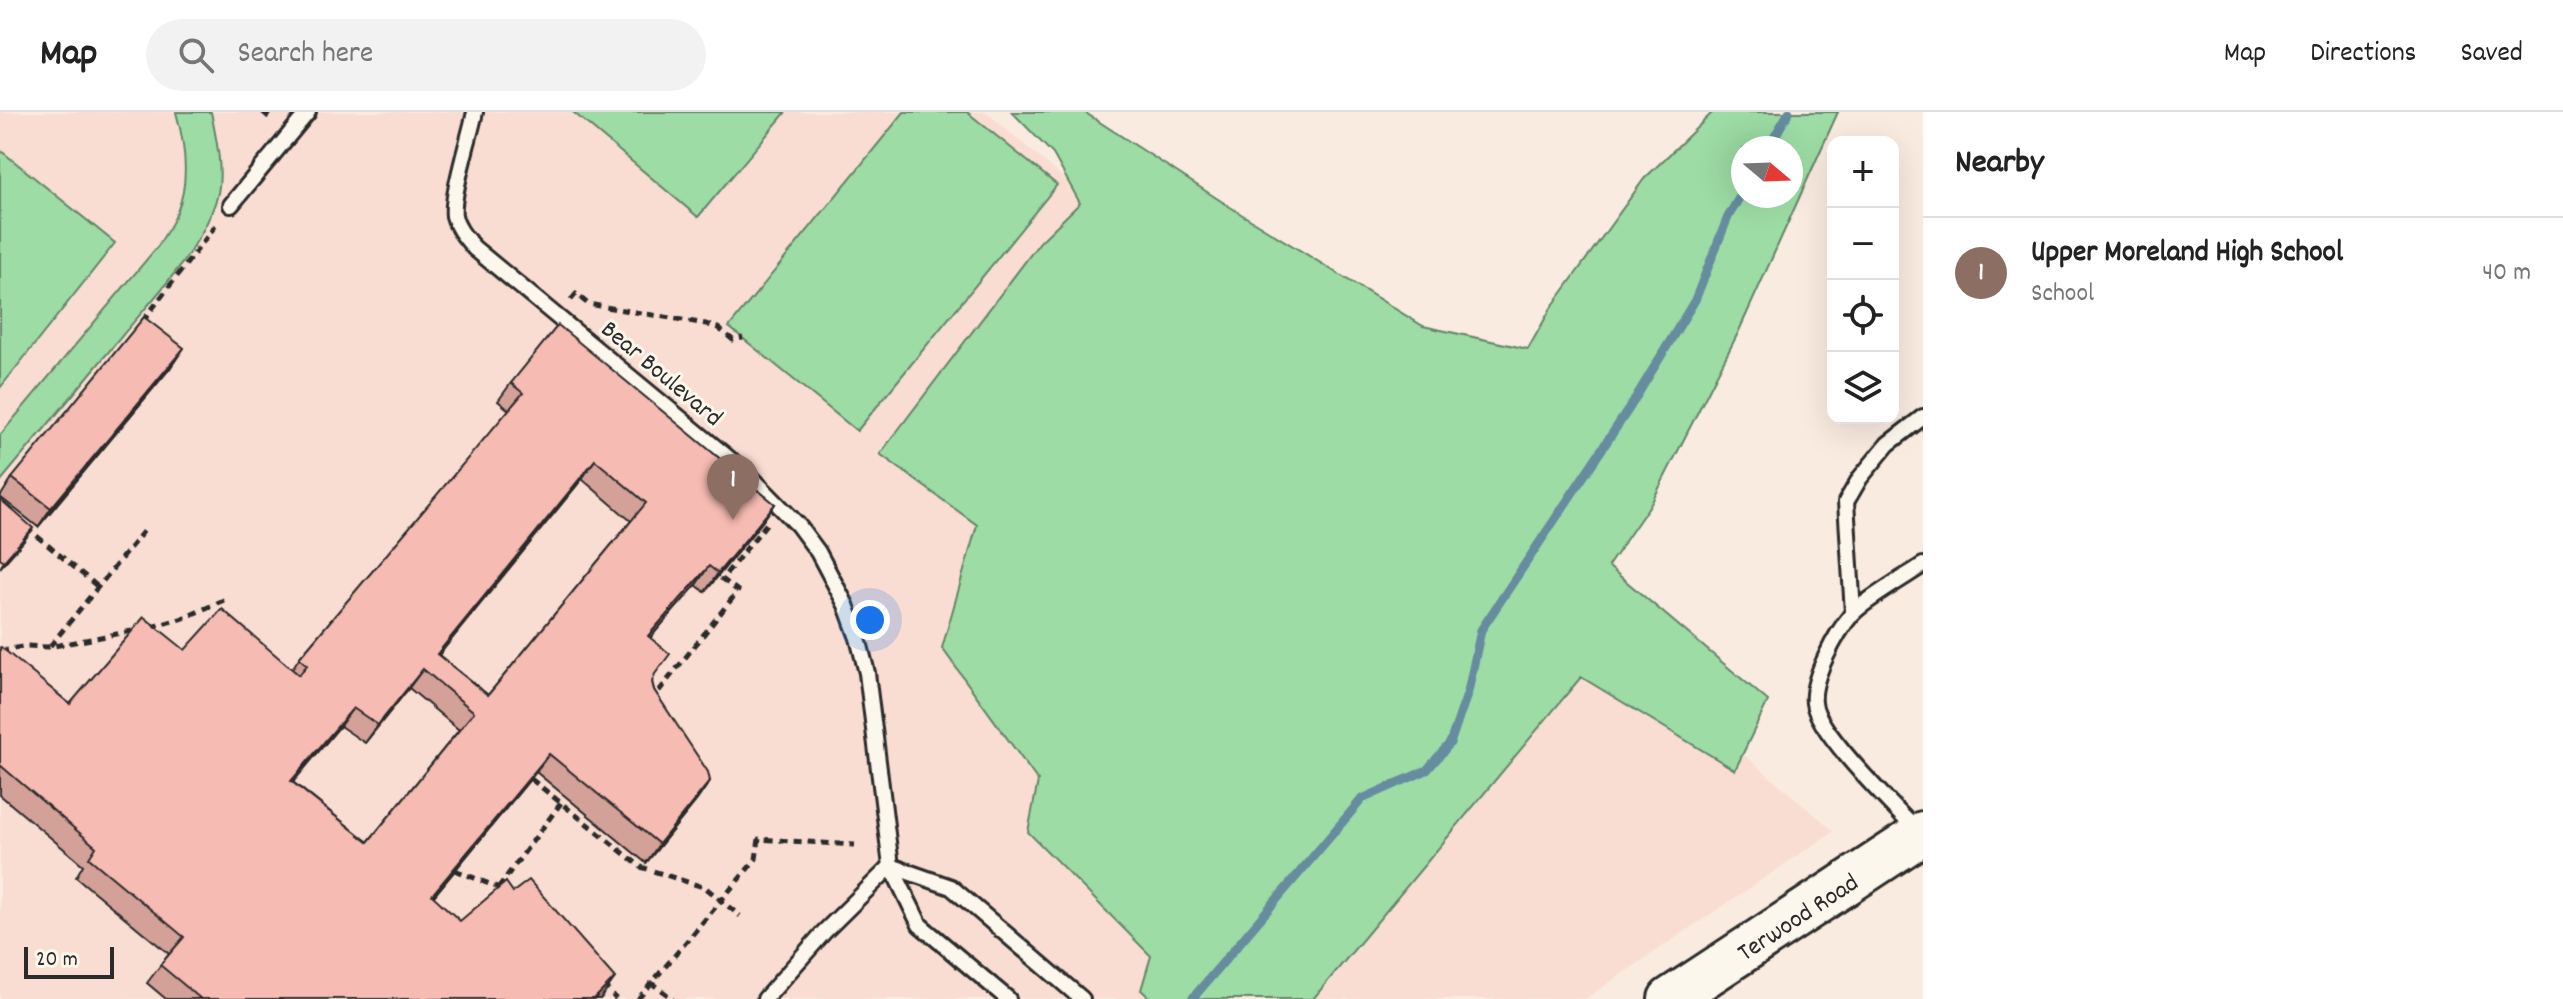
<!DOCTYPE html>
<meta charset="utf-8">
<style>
:root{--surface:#fff;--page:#f2f2f2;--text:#222;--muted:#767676;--line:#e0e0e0;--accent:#d1495b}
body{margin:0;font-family:Dekko,sans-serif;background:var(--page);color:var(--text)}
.controls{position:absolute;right:24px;top:24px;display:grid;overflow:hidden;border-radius:16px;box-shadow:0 8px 32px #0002}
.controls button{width:72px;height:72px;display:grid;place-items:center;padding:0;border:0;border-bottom:2px solid var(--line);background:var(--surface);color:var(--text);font:40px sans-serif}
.compass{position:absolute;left:1731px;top:24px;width:72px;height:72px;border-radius:50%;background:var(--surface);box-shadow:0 8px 32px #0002;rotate:109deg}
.scale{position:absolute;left:24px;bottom:20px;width:90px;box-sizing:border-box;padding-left:8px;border:4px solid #2b2b2b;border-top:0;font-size:22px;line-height:28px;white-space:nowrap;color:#2b2b2b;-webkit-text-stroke:6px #fbf7ec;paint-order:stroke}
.you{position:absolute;left:870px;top:508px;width:28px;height:28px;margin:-20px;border:6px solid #fff;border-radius:50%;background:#1a73e8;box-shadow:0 0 0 12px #1a73e833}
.badge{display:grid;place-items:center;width:52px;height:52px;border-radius:50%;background:var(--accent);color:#fff;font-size:26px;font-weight:700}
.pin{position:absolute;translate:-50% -66px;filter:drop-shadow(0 2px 4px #0008)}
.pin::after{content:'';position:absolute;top:42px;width:28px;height:24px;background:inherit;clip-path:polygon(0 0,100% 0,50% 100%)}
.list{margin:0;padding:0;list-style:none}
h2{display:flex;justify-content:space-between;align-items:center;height:104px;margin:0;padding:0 32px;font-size:34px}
h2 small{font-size:26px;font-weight:400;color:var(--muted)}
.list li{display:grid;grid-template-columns:52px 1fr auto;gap:24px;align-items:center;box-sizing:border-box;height:112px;padding:0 32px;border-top:2px solid var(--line)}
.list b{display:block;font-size:30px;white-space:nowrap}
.list p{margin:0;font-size:26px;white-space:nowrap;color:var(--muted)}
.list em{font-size:26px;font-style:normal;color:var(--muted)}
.icon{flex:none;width:44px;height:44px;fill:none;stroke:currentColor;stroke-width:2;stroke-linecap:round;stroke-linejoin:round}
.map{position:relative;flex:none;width:1923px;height:887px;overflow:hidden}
header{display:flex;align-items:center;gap:48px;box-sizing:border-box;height:112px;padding:0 40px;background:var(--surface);border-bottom:2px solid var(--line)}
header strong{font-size:38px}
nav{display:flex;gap:44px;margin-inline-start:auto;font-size:28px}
.search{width:560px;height:72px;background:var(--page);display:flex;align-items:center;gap:20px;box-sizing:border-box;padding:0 28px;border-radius:44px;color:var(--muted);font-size:30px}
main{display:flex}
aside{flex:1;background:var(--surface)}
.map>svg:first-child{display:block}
.built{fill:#f9ddd2}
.green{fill:#9ddca5;stroke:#648468;stroke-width:2;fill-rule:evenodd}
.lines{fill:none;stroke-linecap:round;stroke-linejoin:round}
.stream{stroke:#658d9f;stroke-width:9}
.lane-casing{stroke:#2b2b2b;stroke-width:20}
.secondary-casing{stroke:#2b2b2b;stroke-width:48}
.path{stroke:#2b2b2b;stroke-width:5;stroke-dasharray:8 6;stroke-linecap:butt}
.lane{stroke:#fbf7ec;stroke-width:14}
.secondary{stroke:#fbf7ec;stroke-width:42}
.wall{fill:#d4a199;stroke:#2b2b2b;stroke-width:2;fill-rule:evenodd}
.shaded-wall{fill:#ac837d;stroke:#2b2b2b;stroke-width:2}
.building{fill:#f6bbb2;stroke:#2b2b2b;stroke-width:2;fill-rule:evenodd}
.labels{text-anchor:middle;stroke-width:6;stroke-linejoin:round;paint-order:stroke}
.street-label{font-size:26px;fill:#2b2b2b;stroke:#fbf7ec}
</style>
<header>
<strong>Map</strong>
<div class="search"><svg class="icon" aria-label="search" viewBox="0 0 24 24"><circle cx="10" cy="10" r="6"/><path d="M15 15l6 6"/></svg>Search here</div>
<nav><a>Map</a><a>Directions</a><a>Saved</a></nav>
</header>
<main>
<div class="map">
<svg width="1923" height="887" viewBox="0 0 1923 887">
<rect width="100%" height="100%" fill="#faebe0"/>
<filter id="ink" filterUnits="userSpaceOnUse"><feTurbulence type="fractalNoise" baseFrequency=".0125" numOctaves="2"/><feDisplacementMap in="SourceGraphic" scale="16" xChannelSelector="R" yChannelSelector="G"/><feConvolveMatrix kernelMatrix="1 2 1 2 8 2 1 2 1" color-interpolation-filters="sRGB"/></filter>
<g filter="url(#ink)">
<path class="built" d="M0,0H986L1834,719L1585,887H0Z"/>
<g class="green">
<path d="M176,0H211C216,26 224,59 217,85C201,138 156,183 121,225C81,273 40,322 0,370V323L158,134C164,123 173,112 177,100C190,69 185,32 176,0Z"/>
<path d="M573,0H786L698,105Z"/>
<path d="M904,0H967L1057,73L857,319L729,215Z"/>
<path d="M1012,0H1084L1241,102L1423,214L1528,237L1551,196L1644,67L1713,0H1838L1738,221L1652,390L1608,454L1768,589L1735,658L1581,565L1313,887H1151L1141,878L1151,844L1028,720L1038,669L942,536L977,413L880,342L1040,130L1080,91L1053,42ZM1743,36H1791V84H1743Z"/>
<path d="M0,38L115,131L0,276Z"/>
</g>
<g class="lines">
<g class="stream">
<path d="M1768,36L1789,0"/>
<path d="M1192,887L1362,687L1427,658L1450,631L1468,580L1481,518L1630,295L1695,188L1728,105L1743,79"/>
</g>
<g class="lane-casing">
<g id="lane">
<path d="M475,0C470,24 451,83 454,104C457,117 466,126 474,136L750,364L798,413L818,440L846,493L858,526L867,561L891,754L920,813L1008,887"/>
<path d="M231,93L308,0"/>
<path d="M1853,501L1846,390L1860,366L1888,332L1923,305"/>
<path d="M1918,720C1895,696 1817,620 1814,591C1811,567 1836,521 1852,502C1865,488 1905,465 1923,453"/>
<path d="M891,754L951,775L1082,887"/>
<path d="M765,887L824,820L891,754"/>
</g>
</g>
<g class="secondary-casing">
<path id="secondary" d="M1670,887L1923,721"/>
</g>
<g class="path">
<path d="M263,0L273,9"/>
<path d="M571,188L576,182L588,192L706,212L718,216L733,228L743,226"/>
<path d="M143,209L219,109"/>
<path d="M26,415L98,475"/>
<path d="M151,515L184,506L228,486"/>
<path d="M50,534L146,416"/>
<path d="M0,539L26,534L49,535L137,518"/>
<path d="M659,579L738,479L722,467L767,411"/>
<path d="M531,667L641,755L706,776L740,804"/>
<path d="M455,758L504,778"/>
<path d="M498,776L561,691"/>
<path d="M650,870L673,887"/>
<path d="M603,873L616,887"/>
<path d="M638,887L756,747L759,727L855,733"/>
</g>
<use href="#lane" class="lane"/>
<use href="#secondary" class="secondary"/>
</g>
<g class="wall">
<path d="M171,255L38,415L0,385L12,366Z"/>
<path d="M511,271L775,392L762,410L705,480L696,473L650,526L653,566L652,570L654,578L710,669L697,688L646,751L536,660L433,785L460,809L602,885L600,887H166L147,871L169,842L76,765L83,753L0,683V536L70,592L185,538L292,557L299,546L509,298L498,289ZM582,367L631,409L488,583L439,543ZM409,576L459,618L368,730L293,670L340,614L365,631Z"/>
</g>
<g class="shaded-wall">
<path d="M184,236L171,255L38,415L51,396Z"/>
<path d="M595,348L582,367L424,560L437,542Z"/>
<path d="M775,392L762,410L705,480L718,461Z"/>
<path d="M33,416L24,429L0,456L4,449Z"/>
<path d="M709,454L696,473L635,543L648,524Z"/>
<path d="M423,557L409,576L365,631L378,613Z"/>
<path d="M353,596L340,614L278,688L291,669Z"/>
<path d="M549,642L536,660L419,802L432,783Z"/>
<path d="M710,669L697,688L646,751L659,732Z"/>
<path d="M615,866L600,887H594Z"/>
</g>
<g class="building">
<path d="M144,205L184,236L51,396L12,366Z"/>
<path d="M558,213L775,392L718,461L709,454L648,524L670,542L655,562L652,570L654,578L708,660L710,669L659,732L549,642L432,783L460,809L506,770L513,780L529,768L615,866L594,887H201L160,853L184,825L89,746L96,735L0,653V536L1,535L70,592L144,505L185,538L222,497L299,563L307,553L299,546L523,281L511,271ZM595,348L646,391L488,583L437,542ZM423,557L474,600L368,730L291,669L353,596L378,613Z"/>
<path d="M0,387L33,416L4,449L0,446Z"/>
</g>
</g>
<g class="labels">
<g class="street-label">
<text transform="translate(663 260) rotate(40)" y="9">Bear Boulevard</text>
<text transform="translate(1797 804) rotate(-33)" y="9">Terwood Road</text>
</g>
</g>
</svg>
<div class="controls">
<button>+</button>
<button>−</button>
<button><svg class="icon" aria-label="locate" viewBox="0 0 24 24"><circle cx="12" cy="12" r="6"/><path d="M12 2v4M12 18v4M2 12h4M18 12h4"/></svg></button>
<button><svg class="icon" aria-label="layers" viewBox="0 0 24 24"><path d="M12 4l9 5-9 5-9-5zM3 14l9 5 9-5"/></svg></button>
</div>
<svg class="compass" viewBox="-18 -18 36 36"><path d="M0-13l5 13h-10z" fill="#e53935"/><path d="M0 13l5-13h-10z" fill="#767676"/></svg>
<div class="scale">20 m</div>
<div class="you"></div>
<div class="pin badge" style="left:733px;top:408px;background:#8d6e63">1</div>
</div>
<aside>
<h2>Nearby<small></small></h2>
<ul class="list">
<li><span class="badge" style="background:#8d6e63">1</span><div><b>Upper Moreland High School</b><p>School</p></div><em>40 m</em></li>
</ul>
</aside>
</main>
